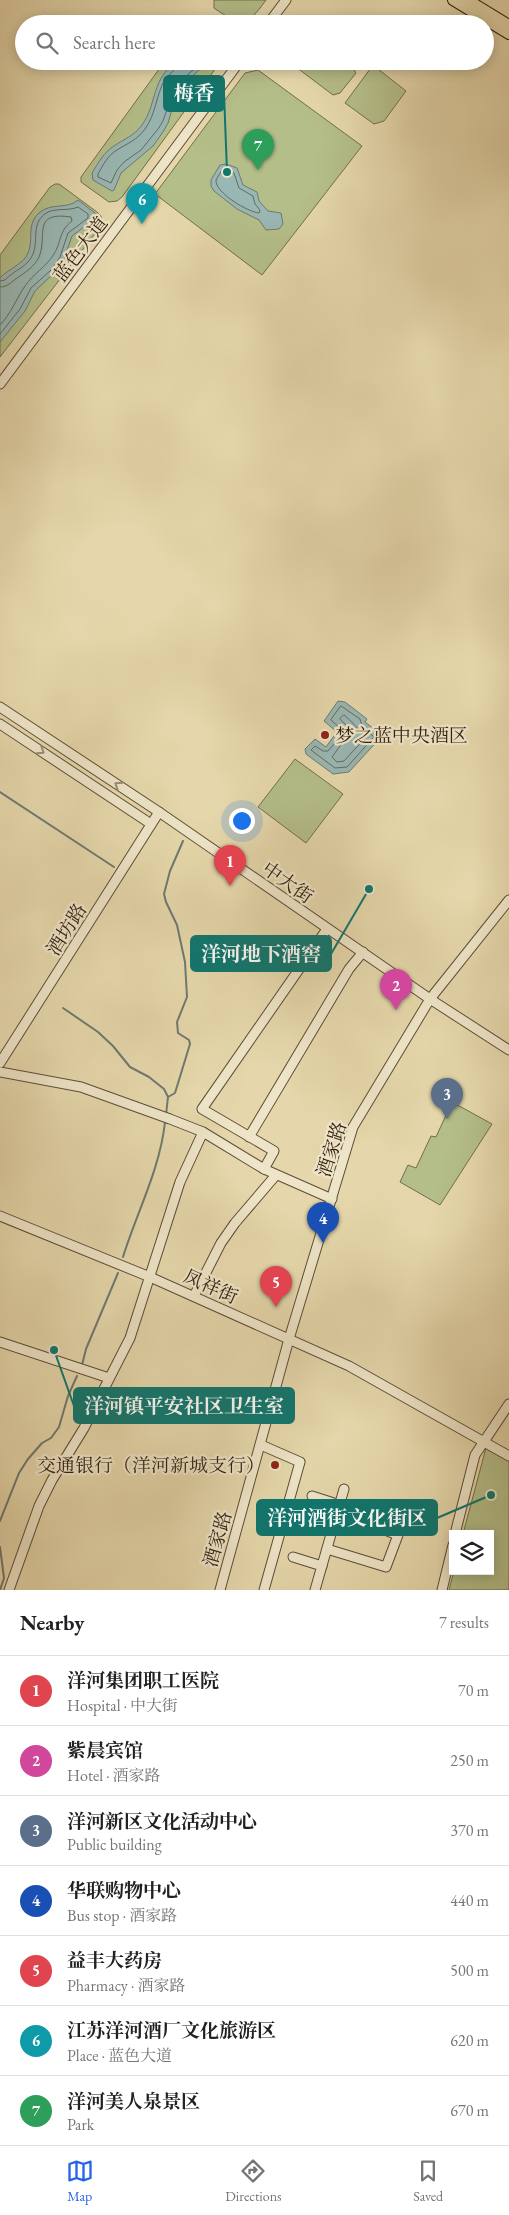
<!DOCTYPE html>
<meta charset="utf-8">
<style>
:root{--surface:#fff;--page:#f6f6f6;--text:#202124;--muted:#757577;--line:#e0e0e0;--accent:#2563eb}
body{margin:0;font-family:"EB Garamond","Noto Serif SC",serif;background:var(--page);color:var(--text)}
.controls{position:absolute;right:15px;bottom:15px;display:grid;overflow:hidden;border-radius:0px;box-shadow:0 2px 12px #0003}
.controls button{width:45px;height:45px;display:grid;place-items:center;padding:0;border:0;border-bottom:1px solid var(--line);background:var(--surface);color:var(--text);font:25px sans-serif}
.you{position:absolute;left:241px;top:820px;width:18px;height:18px;margin:-12px;border:4px solid #fff;border-radius:50%;background:#1a73e8;box-shadow:0 0 0 8px #1a73e833}
.badge{display:grid;place-items:center;width:32px;height:32px;border-radius:50%;background:var(--accent);color:#fff;font-size:16px;font-weight:700}
.pin{position:absolute;translate:-50% -41px;filter:drop-shadow(0 1px 2px #0008)}
.pin::after{content:'';position:absolute;top:26px;width:18px;height:15px;background:inherit;clip-path:polygon(0 0,100% 0,50% 100%)}
.list{margin:0;padding:0;list-style:none}
h2{display:flex;justify-content:space-between;align-items:center;height:65px;margin:0;padding:0 20px;font-size:21px}
h2 small{font-size:16px;font-weight:400;color:var(--muted)}
.list li{display:grid;grid-template-columns:32px 1fr auto;gap:15px;align-items:center;box-sizing:border-box;height:70px;padding:0 20px;border-top:1px solid var(--line)}
.list b{display:block;font-size:19px;white-space:nowrap}
.list p{margin:0;font-size:16px;white-space:nowrap;color:var(--muted)}
.list em{font-size:16px;font-style:normal;color:var(--muted)}
.icon{flex:none;width:28px;height:28px;fill:none;stroke:currentColor;stroke-width:2;stroke-linecap:round;stroke-linejoin:round}
.map{position:relative;flex:none;width:509px;height:1590px;overflow:hidden}
.search{position:absolute;background:var(--surface);box-shadow:0 2px 12px #0003;left:15px;right:15px;top:15px;height:55px;display:flex;align-items:center;gap:12px;box-sizing:border-box;padding:0 18px;border-radius:28px;color:var(--muted);font-size:19px}
.sheet{height:555px;background:var(--surface)}
nav{display:flex;justify-content:space-around;align-items:center;box-sizing:border-box;height:70px;border-top:1px solid var(--line);background:var(--surface);font-size:14px;color:var(--muted)}
nav a{display:grid;justify-items:center;gap:2px}
nav .on{color:var(--accent)}
.map>svg:first-child{display:block}
.green{fill:#b4be89;stroke:#726e4c}
.water{fill:#99b7b3;stroke:#6f7972}
.lines{fill:none;stroke-linecap:round;stroke-linejoin:round}
.shore{stroke:#646a62;stroke-width:1}
.stream{stroke:#6f7972;stroke-width:2}
.minor-casing{stroke:#5d4c37;stroke-width:11}
.major-casing{stroke:#301d10;stroke-width:12}
.minor{stroke:#eee5c8;stroke-width:9}
.major{stroke:#e5d7ab;stroke-width:10}
.oneway{stroke:#988b75}
.poi-dot{fill:#8f2418;stroke:#eee5c8;stroke-width:2}
.labels{text-anchor:middle;stroke-width:4.5;stroke-linejoin:round;paint-order:stroke}
.street-label{font-size:19px;fill:#301d10;stroke:#eee5c8}
.poi-label{font-size:19px;fill:#301d10;stroke:#eee5c8;text-anchor:start}
.leader{fill:none;stroke:#0f766e;stroke-width:2}
.callout-dot{fill:#0f766e;stroke:#eee5c8;stroke-width:2}
.callout{fill:#0f766e;stroke:#0f766e;stroke-width:2}
.callout-label{font-size:20px;text-anchor:middle;font-weight:bold;fill:#fff}
</style>
<div class="map">
<svg width="509" height="1590" viewBox="0 0 509 1590">
<rect width="100%" height="100%" fill="#e5d7ab"/>
<filter id="stains"><feTurbulence type="fractalNoise" baseFrequency=".004" numOctaves="4"/><feColorMatrix values="0 0 0 0 .2 0 0 0 0 .09 0 0 0 0 .02 0 0 0 .5 -.17"/></filter>
<radialGradient id="worn" r=".72"><stop offset=".6" stop-color="#630" stop-opacity="0"/><stop offset="1" stop-color="#630" stop-opacity=".3"/></radialGradient>
<g class="green">
<path d="M214,0H266C246,28 242,27 214,8Z"/>
<path d="M165,61H221L122,197L117,201L109,202L81,182V177Z"/>
<path d="M288,61C305,61 349,55 356,73L340,93L333,95Z"/>
<path d="M373,65L406,91L384,121L374,124L345,103Z"/>
<path d="M258,70L362,146L262,275L155,194L245,73Z"/>
<path d="M55,184H59L97,212L101,216V226L0,357V255L50,187Z"/>
<path d="M295,759L343,794L306,843L258,807Z"/>
<path d="M452,1102L492,1124L440,1205L400,1182L408,1165L416,1168L431,1136L436,1137Z"/>
<path d="M487,1444L509,1455V1590H449L454,1571H490V1534H463Z"/>
</g>
<g class="water">
<path d="M177,61H209L178,89L168,123L163,132L153,146L121,173L114,190L112,191L93,180L92,173C98,163 104,152 114,146C124,139 134,136 142,125C158,102 150,81 177,61Z"/>
<path d="M226,164L237,168L243,185L257,192L259,201L268,211L281,213L283,224L279,229L266,230L259,220L237,209L214,191L211,186V180L220,165Z"/>
<path d="M78,200L95,213L93,220L72,236L64,259L54,273L35,291L25,311L0,342V278C8,269 24,264 28,253C34,239 26,225 39,213C51,202 67,210 78,200Z"/>
<path d="M338,701L345,702L367,719L365,722L382,735L381,737L349,772L333,774L306,754L305,749L315,739L326,747L337,732L324,721Z"/>
</g>
<g class="lines">
<g class="shore">
<path d="M179,61C178,69 170,73 165,79C156,95 156,114 145,129C137,140 128,143 117,150C108,155 103,165 98,174V177L111,183L117,170L124,162L141,150L158,129L163,121L175,86L203,61"/>
<path d="M226,169L234,173L239,188L253,196L255,204L260,210L259,213C248,212 215,193 216,180L222,170Z"/>
<path d="M0,281L5,280C14,270 28,267 33,254C39,239 30,222 48,212C57,208 69,211 78,207L88,214V218L68,233L60,257L51,270L31,288L20,309L0,334"/>
<path d="M0,287C8,287 11,282 17,278C26,272 34,267 39,257C48,236 31,211 71,217L72,221C58,232 62,241 54,254C46,267 33,274 25,286C16,299 11,314 0,325"/>
<path d="M341,706L360,719L362,726L374,737L347,767L335,768L311,750L315,746L323,751H328L341,736V729L331,720Z"/>
<path d="M344,715C352,721 359,730 365,738L344,761L337,762L332,757L348,735L347,726L340,719Z"/>
</g>
<g class="stream">
<path d="M0,792L114,867"/>
<path d="M63,1008L98,1032L113,1046L130,1067L149,1077L164,1089L168,1097L166,1115"/>
<path d="M168,1097L175,1093L190,1044L189,1040L178,1033L177,1022L187,997L185,962L177,925L166,902L164,894L170,871L183,841"/>
<path d="M123,1257C137,1212 160,1169 165,1122"/>
<path d="M82,1365L86,1349L118,1273"/>
<path d="M0,1521L19,1473L28,1459L42,1443L51,1438L59,1427L68,1396L77,1376"/>
<path d="M0,1547L4,1578L0,1590"/>
</g>
<g class="minor-casing">
<g id="minor">
<path d="M268,24L286,0"/>
<path d="M0,384L240,61"/>
<path d="M0,707L159,812L430,999L509,1050"/>
<path d="M0,724L151,824"/>
<path d="M0,1063L159,812"/>
<path d="M0,1072L81,1087L170,1119L203,1132L264,1169L332,1199"/>
<path d="M249,1137L349,969L363,952"/>
<path d="M264,1169L274,1151L202,1109L327,929"/>
<path d="M0,1216L150,1277L349,1366L509,1456"/>
<path d="M194,1296L221,1243L235,1223L276,1175"/>
<path d="M0,1342L109,1378"/>
<path d="M261,1445L300,1462L264,1590"/>
<path d="M312,1496L340,1505"/>
<path d="M455,1534L475,1455L509,1404"/>
<path d="M327,1549L386,1567L398,1535L338,1512"/>
<path d="M293,1557L322,1566"/>
<path d="M9,1590L39,1506L52,1480L84,1428L130,1338L180,1182L203,1132"/>
<path d="M220,1590L289,1339L353,1127L430,999L509,900"/>
<path d="M315,1590L344,1489"/>
<path d="M442,1590L453,1545"/>
</g>
</g>
<g class="major-casing">
<g id="major">
<path d="M453,0L509,34"/>
<path d="M468,0L509,25"/>
</g>
</g>
<use href="#minor" class="minor"/>
<use href="#major" class="major"/>
</g>
<defs><path id="oneway-chevron" d="M-2-3.5L2.5 0L-2 3.5" fill="none" stroke-width="1.6" stroke-linecap="round" stroke-linejoin="round" transform="scale(1.25)"/></defs>
<g class="oneway">
<use href="#oneway-chevron" transform="translate(41 751) rotate(33)"/>
<use href="#oneway-chevron" transform="translate(118 785) rotate(-147)"/>
</g>
<g class="poi-dot">
<circle cx="325" cy="735" r="5"/>
<circle cx="275" cy="1465" r="5"/>
</g>
<g class="labels">
<g class="street-label">
<text transform="translate(80 249) rotate(-53)" y="7">蓝色大道</text>
<text transform="translate(288 882) rotate(35)" y="7">中大街</text>
<text transform="translate(66 929) rotate(-58)" y="7">酒坊路</text>
<text transform="translate(331 1149) rotate(-72)" y="7">酒家路</text>
<text transform="translate(211 1286) rotate(24)" y="7">凤祥街</text>
<text transform="translate(217 1539) rotate(-74)" y="7">酒家路</text>
</g>
<g class="poi-label">
<text x="335" y="742">梦之蓝中央酒区</text>
<text x="265" y="1472" text-anchor="end">交通银行（洋河新城支行）</text>
</g>
</g>
<path class="leader" d="M227 172L224 93M369 889L331 954M54 1350L74 1406M491 1495L437 1518"/>
<g class="callout-dot">
<circle cx="227" cy="172" r="5"/>
<circle cx="369" cy="889" r="5"/>
<circle cx="54" cy="1350" r="5"/>
<circle cx="491" cy="1495" r="5"/>
</g>
<g class="callout">
<rect x="164" y="76" width="60" height="35" rx="5"/>
<rect x="191" y="936" width="140" height="35" rx="5"/>
<rect x="74" y="1388" width="220" height="35" rx="5"/>
<rect x="257" y="1500" width="180" height="35" rx="5"/>
</g>
<g class="callout-label">
<text x="194" y="100">梅香</text>
<text x="261" y="961">洋河地下酒窖</text>
<text x="184" y="1413">洋河镇平安社区卫生室</text>
<text x="347" y="1525">洋河酒街文化街区</text>
</g>
<rect width="100%" height="100%" filter="url(#stains)"/>
<rect width="100%" height="100%" fill="url(#worn)"/>
</svg>
<div class="controls">
<button><svg class="icon" aria-label="layers" viewBox="0 0 24 24"><path d="M12 4l9 5-9 5-9-5zM3 14l9 5 9-5"/></svg></button>
</div>
<div class="you"></div>
<div class="pin badge" style="left:230px;top:886px;background:#e0444e">1</div>
<div class="pin badge" style="left:396px;top:1010px;background:#d1479c">2</div>
<div class="pin badge" style="left:447px;top:1119px;background:#5c6f8a">3</div>
<div class="pin badge" style="left:323px;top:1243px;background:#1a4fb4">4</div>
<div class="pin badge" style="left:276px;top:1307px;background:#e0444e">5</div>
<div class="pin badge" style="left:142px;top:224px;background:#0f9aa8">6</div>
<div class="pin badge" style="left:258px;top:170px;background:#2e9e5b">7</div>
<div class="search"><svg class="icon" aria-label="search" viewBox="0 0 24 24"><circle cx="10" cy="10" r="6"/><path d="M15 15l6 6"/></svg>Search here</div>
</div>
<section class="sheet">
<h2>Nearby<small>7 results</small></h2>
<ul class="list">
<li><span class="badge" style="background:#e0444e">1</span><div><b>洋河集团职工医院</b><p>Hospital · 中大街</p></div><em>70 m</em></li>
<li><span class="badge" style="background:#d1479c">2</span><div><b>紫晨宾馆</b><p>Hotel · 酒家路</p></div><em>250 m</em></li>
<li><span class="badge" style="background:#5c6f8a">3</span><div><b>洋河新区文化活动中心</b><p>Public building</p></div><em>370 m</em></li>
<li><span class="badge" style="background:#1a4fb4">4</span><div><b>华联购物中心</b><p>Bus stop · 酒家路</p></div><em>440 m</em></li>
<li><span class="badge" style="background:#e0444e">5</span><div><b>益丰大药房</b><p>Pharmacy · 酒家路</p></div><em>500 m</em></li>
<li><span class="badge" style="background:#0f9aa8">6</span><div><b>江苏洋河酒厂文化旅游区</b><p>Place · 蓝色大道</p></div><em>620 m</em></li>
<li><span class="badge" style="background:#2e9e5b">7</span><div><b>洋河美人泉景区</b><p>Park</p></div><em>670 m</em></li>
</ul>
</section>
<nav>
<a class="on"><svg class="icon" aria-label="map" viewBox="0 0 24 24"><path d="M3 6l6-2 6 2 6-2v14l-6 2-6-2-6 2zM9 4v14M15 6v14"/></svg>Map</a>
<a><svg class="icon" aria-label="directions" viewBox="0 0 24 24"><path d="M12 3l9 9-9 9-9-9zM9 14v-3h6M13 9l2 2-2 2"/></svg>Directions</a>
<a><svg class="icon" aria-label="saved" viewBox="0 0 24 24"><path d="M7 4h10v16l-5-4-5 4z"/></svg>Saved</a>
</nav>
